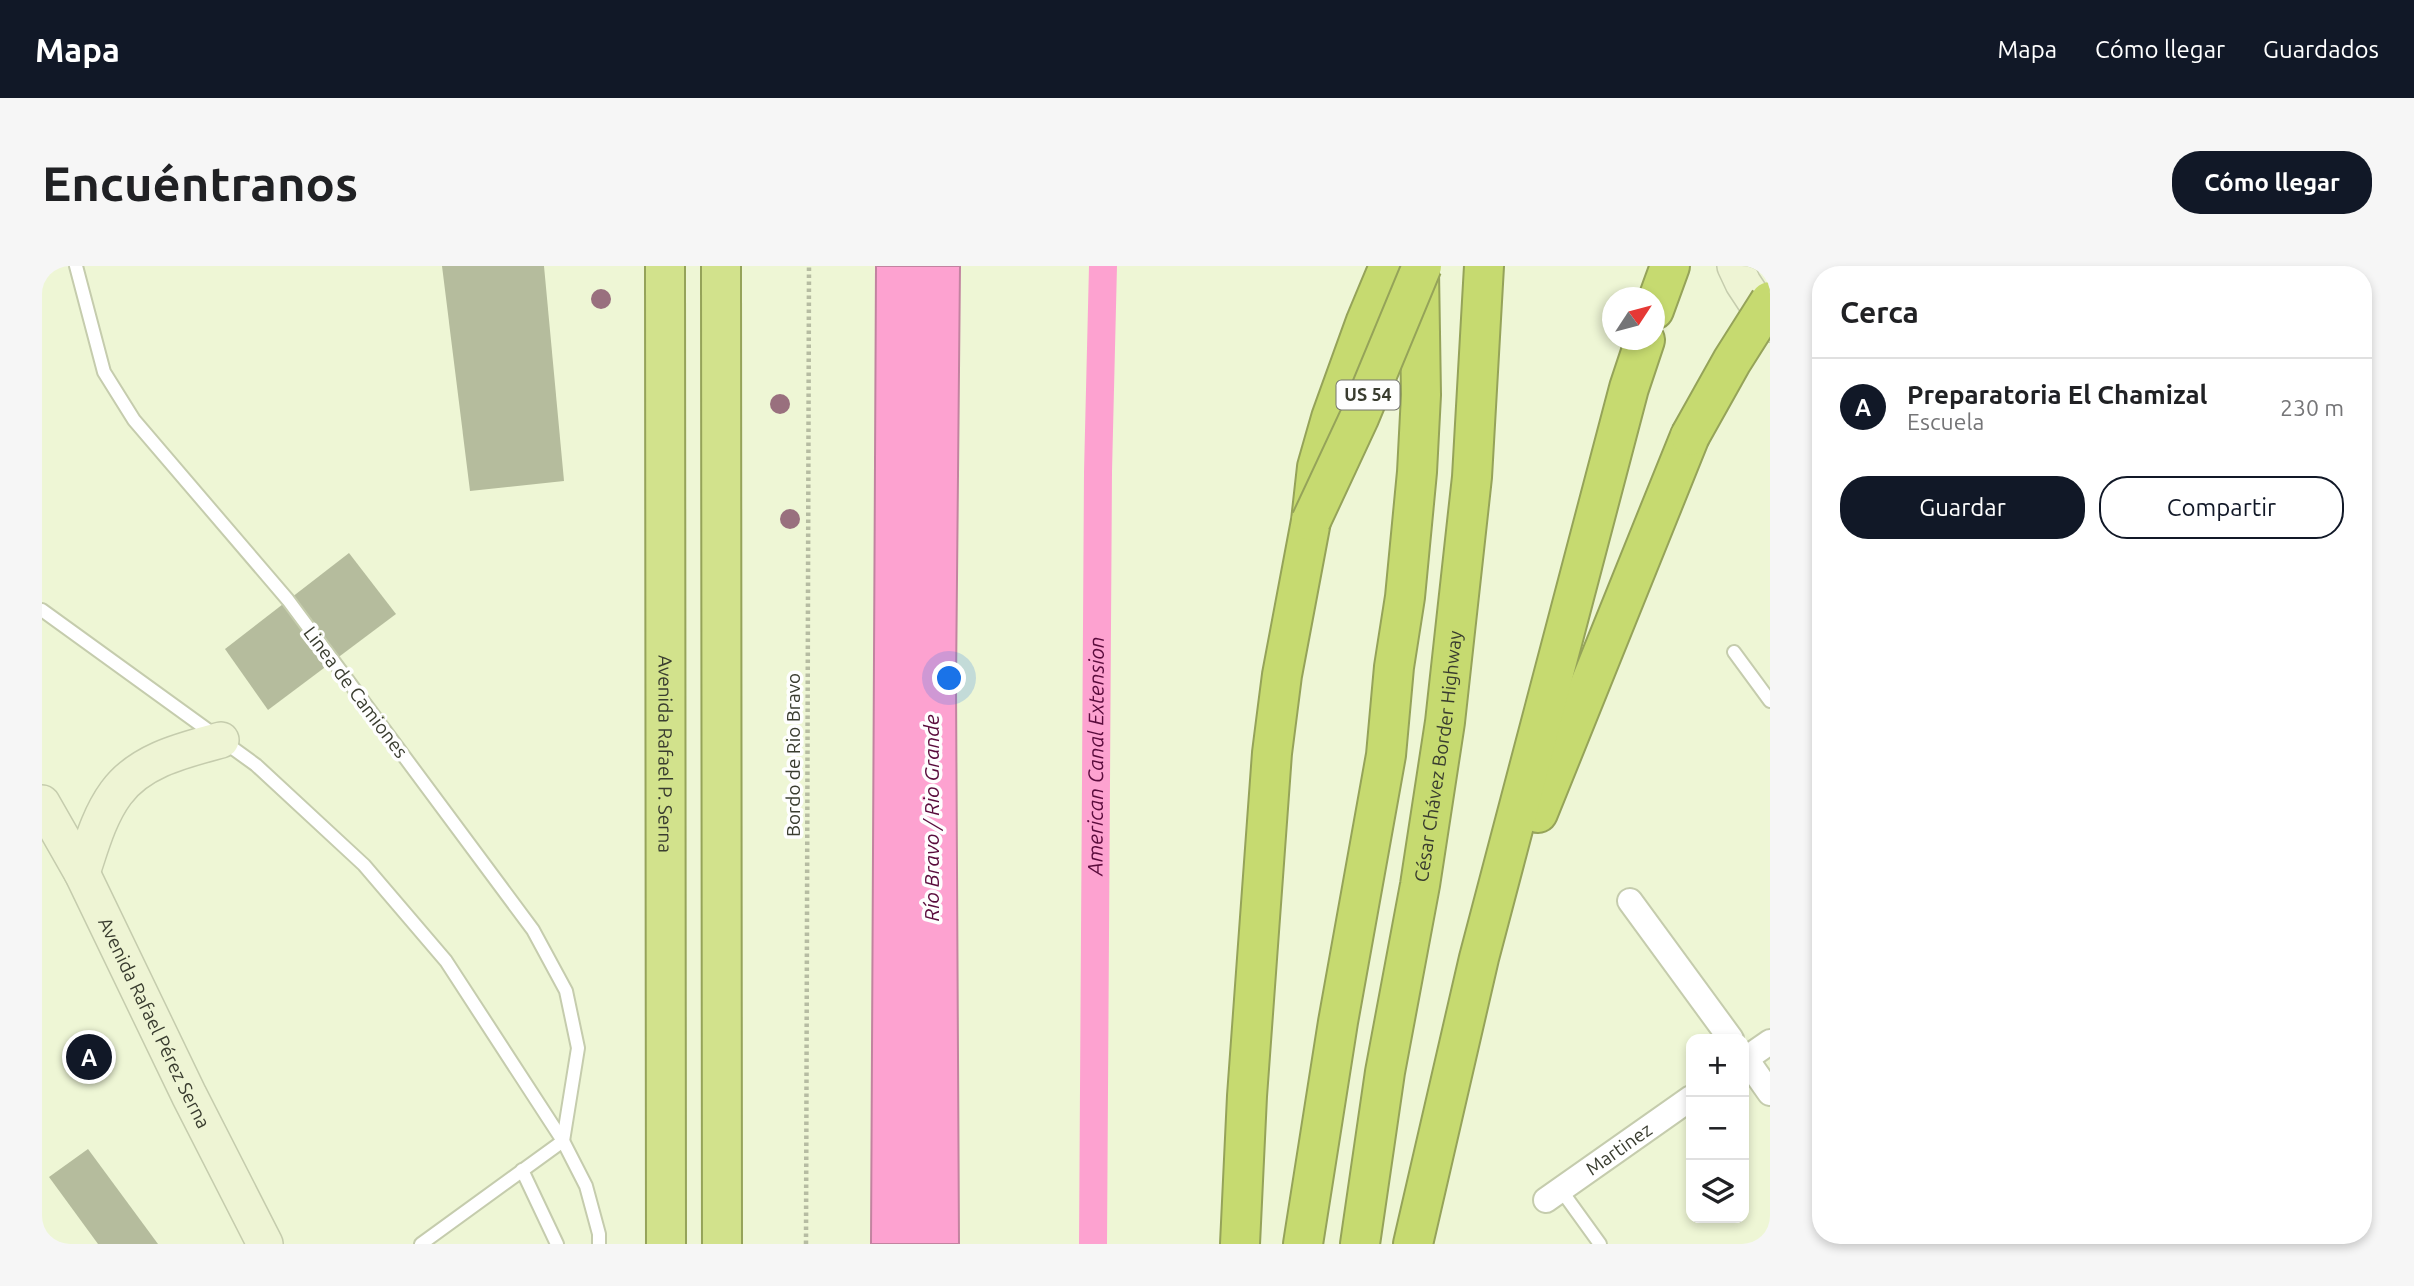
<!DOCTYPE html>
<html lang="es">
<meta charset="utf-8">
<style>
:root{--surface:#fff;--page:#f6f6f6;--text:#202124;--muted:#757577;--line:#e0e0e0;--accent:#111827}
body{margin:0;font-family:Ubuntu,sans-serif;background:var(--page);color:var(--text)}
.controls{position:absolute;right:21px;bottom:21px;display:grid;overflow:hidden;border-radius:14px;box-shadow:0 4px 10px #0003}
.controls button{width:63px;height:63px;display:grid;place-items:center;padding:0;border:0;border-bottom:2px solid var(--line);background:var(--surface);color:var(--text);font:35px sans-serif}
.compass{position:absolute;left:1560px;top:21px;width:63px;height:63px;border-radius:50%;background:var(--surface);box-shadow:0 4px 10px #0003;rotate:54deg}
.you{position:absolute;left:908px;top:413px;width:24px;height:24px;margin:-18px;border:5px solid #fff;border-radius:50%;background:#1a73e8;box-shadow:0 0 0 10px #1a73e833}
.badge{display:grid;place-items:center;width:46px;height:46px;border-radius:50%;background:var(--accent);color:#fff;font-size:23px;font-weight:700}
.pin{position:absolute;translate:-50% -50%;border:4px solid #fff;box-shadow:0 2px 7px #0006}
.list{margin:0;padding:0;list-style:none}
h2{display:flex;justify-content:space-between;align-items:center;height:91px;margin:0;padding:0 28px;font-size:30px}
h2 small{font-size:23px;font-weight:400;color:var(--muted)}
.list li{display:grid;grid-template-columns:46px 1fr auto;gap:21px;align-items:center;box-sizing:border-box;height:98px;padding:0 28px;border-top:2px solid var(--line)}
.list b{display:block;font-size:26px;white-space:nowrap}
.list p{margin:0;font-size:23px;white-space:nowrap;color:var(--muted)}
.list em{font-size:23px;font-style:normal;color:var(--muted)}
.actions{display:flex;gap:14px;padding:21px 28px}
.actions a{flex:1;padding:16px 0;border:2px solid var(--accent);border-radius:28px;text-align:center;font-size:24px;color:var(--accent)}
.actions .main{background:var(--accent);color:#fff}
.icon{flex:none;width:38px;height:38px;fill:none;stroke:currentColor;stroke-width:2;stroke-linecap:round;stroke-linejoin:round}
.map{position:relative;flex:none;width:1728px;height:978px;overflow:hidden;border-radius:28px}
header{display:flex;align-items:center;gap:42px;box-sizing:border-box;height:98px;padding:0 35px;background:var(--accent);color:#fff}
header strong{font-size:33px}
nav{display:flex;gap:38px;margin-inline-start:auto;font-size:24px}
.intro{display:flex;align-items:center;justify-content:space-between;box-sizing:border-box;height:168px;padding:0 42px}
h1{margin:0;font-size:49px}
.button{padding:18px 32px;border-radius:28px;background:var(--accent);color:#fff;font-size:24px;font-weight:700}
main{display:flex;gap:42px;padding:0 42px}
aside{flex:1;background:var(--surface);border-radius:28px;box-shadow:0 4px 10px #0003}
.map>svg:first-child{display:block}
.water{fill:#fda2d0;stroke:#c283a0;stroke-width:2}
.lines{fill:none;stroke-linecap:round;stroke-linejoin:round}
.canal{stroke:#fda2d0;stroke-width:28}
.building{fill:#b5bc9d}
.service-casing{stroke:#c5ccad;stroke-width:16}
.minor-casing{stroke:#c5ccad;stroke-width:28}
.secondary-casing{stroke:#c5ccad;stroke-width:38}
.trunk-casing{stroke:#95a359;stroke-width:42}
.motorway-casing{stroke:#95a359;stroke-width:42}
.path{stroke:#b6bca2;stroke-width:4.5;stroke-dasharray:3.5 3.5;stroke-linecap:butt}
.service{stroke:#fff;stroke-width:12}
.minor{stroke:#fff;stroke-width:24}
.secondary{stroke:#eef4d4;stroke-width:35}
.trunk{stroke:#d2e28c;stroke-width:38}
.motorway{stroke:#c6da70;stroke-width:38}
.motorway-bridge-casing{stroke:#95a359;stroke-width:42;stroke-linecap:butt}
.motorway-bridge{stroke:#c6da70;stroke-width:38}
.tree{fill:#99707e}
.labels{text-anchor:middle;stroke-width:7;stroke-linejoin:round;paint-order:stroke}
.shield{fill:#fefefe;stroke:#74766d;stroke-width:2}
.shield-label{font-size:18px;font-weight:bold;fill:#393c2f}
.street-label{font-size:19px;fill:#393c2f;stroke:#fefefe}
.water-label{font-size:21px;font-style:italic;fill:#5a0b3c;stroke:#fefefe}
</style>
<header>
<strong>Mapa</strong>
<nav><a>Mapa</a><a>Cómo llegar</a><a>Guardados</a></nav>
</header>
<div class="intro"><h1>Encuéntranos</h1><a class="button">Cómo llegar</a></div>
<main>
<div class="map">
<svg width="1728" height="978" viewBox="0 0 1728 978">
<rect width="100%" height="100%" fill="#eef6d5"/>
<path class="water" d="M834,0H918L914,417L917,978H829Z"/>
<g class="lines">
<path class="canal" id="s1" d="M1051,978L1056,206L1061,0"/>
</g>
<g class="building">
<path d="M400,0H502L522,215L428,225Z"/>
<path d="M307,287L354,348L226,444L183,383Z"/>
<path d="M46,883L116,978H56L7,911Z"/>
</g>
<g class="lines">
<g class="service-casing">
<g id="service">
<path d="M34,0L62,106L92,154L246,334L491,664L524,725L536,782L521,875L379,978"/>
<path d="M0,344L214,499L322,599L404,695L521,875L544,920L557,968V978"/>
<path d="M1692,386L1728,435"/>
<path d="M480,904L515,978"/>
<path d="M1519,924L1558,978"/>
</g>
</g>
<g class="minor-casing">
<g id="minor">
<path d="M1588,635L1689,773"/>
<path d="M1702,790L1728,827"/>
<path d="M1702,794L1728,776"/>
<path id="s2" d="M1504,934L1649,832"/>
</g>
</g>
<g class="secondary-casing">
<g id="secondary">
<path d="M1693,0L1701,17L1728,58"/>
<path id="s3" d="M0,537L40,607L147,829L223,978"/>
<path d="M40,607C49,580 57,550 74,527C98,494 142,484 179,474"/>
</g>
</g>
<g class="trunk-casing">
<g id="trunk">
<path id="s4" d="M623,0L624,978"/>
<path d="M679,0L680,978"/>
</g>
</g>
<g class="motorway-casing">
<g id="motorway">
<path d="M1612,44L1628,0"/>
<path d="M1496,547L1648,170"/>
<path d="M1198,978L1205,830L1230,487L1240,409L1269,255L1275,201L1289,152L1324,55L1347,0"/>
<path d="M1261,978L1296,756L1344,489L1352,401L1363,331L1375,206L1379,129L1377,5"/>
<path id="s5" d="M1318,978L1343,806L1378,619L1403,456L1430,211L1442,0"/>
<path d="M1371,978L1437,692L1587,122L1603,74"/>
</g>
</g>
<path class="path" d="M764,978L767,0"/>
<use href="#service" class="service"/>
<use href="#minor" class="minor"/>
<use href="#secondary" class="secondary"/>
<use href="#trunk" class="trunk"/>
<use href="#motorway" class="motorway"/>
<g class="motorway-bridge-casing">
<g id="motorway-bridge">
<path d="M1648,170L1690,95L1728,35"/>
<path d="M1269,255L1317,152L1380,0"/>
</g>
</g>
<use href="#motorway-bridge" class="motorway-bridge"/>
</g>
<g class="tree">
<circle cx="559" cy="33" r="10"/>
<circle cx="738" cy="138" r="10"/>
<circle cx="748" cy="253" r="10"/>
</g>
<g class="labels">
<rect class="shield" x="1294.5" y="114.5" width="63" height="29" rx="5"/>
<g class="shield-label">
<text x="1326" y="135">US 54</text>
</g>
<g class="street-label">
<text transform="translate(314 426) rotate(53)" y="7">Linea de Camiones</text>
<text dy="7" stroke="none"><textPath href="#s4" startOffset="488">Avenida Rafael P. Serna</textPath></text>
<text transform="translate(751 489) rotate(-90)" y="7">Bordo de Rio Bravo</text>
<text dy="7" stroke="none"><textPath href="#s5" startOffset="494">César Chávez Border Highway</textPath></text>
<text dy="7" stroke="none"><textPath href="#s3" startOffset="247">Avenida Rafael Pérez Serna</textPath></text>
<text dy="7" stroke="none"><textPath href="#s2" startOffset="89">Martinez</textPath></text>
</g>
<g class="water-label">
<text dy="7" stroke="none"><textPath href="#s1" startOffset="488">American Canal Extension</textPath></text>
<text transform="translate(890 552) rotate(-90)" y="7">Río Bravo / Rio Grande</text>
</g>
</g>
</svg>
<div class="controls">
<button>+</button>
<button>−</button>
<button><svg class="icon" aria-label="layers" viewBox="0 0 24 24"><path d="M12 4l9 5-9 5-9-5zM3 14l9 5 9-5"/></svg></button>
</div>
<svg class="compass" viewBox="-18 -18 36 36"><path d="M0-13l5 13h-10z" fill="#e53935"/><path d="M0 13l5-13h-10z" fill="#757577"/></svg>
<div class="you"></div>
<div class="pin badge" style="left:47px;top:791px">A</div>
</div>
<aside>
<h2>Cerca<small></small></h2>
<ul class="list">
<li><span class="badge">A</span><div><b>Preparatoria El Chamizal</b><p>Escuela</p></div><em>230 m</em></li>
</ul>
<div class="actions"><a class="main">Guardar</a><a>Compartir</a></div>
</aside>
</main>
